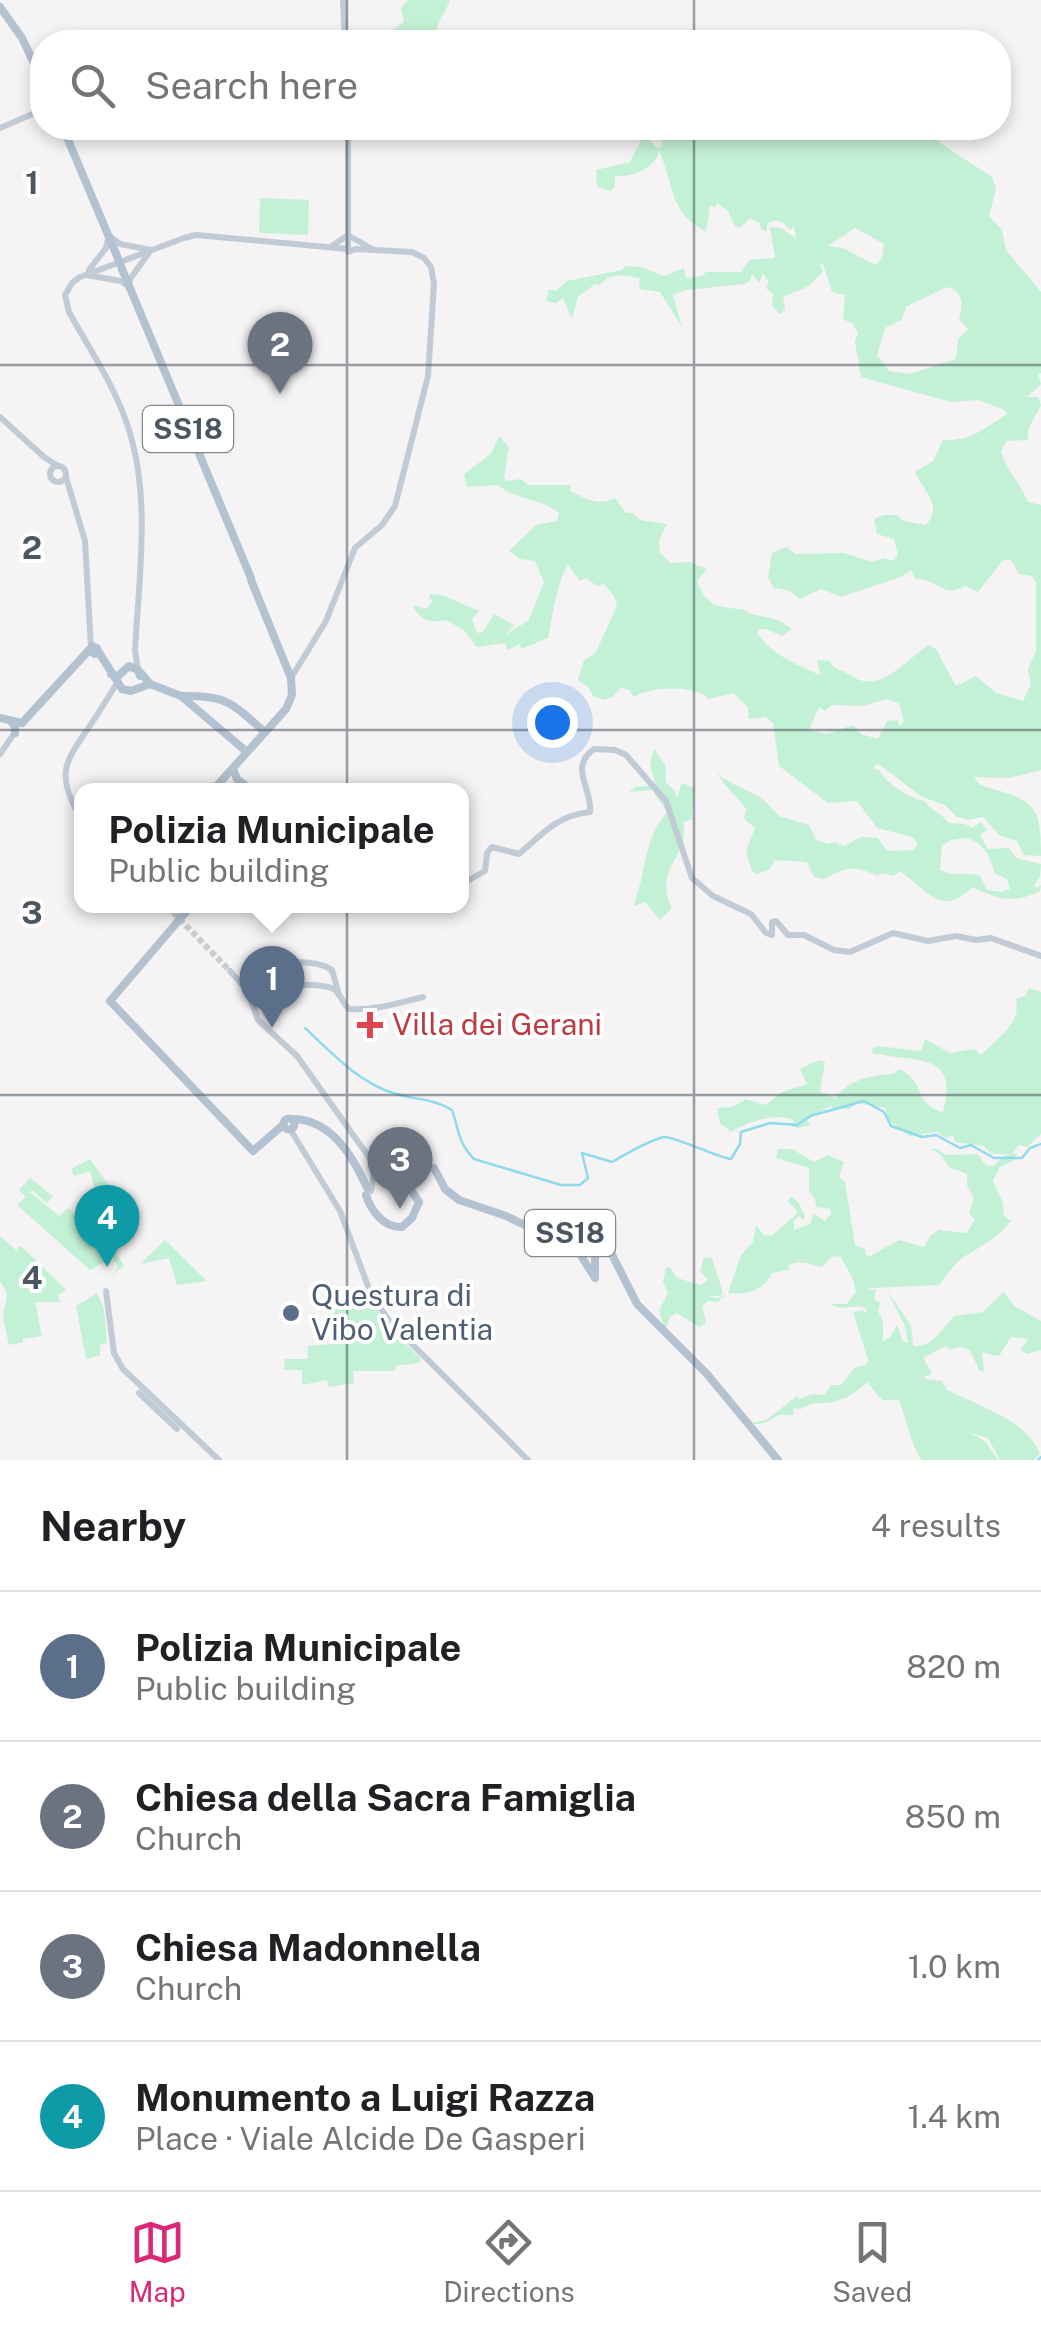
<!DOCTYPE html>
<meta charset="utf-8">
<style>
:root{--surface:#fff;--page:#f6f6f6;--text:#202124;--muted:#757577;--line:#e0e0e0;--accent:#db2777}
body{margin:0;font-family:"Public Sans",sans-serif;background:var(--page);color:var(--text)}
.you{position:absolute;left:552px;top:722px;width:35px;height:35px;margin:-25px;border:8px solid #fff;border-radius:50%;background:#1a73e8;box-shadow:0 0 0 15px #1a73e833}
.badge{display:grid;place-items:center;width:65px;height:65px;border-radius:50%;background:var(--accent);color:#fff;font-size:32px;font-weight:700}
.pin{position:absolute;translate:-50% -82px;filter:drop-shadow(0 2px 5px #0008)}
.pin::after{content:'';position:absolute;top:52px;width:35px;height:30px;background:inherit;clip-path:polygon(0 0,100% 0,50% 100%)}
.popup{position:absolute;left:74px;top:783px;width:395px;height:130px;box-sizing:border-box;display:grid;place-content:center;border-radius:20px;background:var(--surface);filter:drop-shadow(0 2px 8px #0005);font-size:32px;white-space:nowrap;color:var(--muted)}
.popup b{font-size:38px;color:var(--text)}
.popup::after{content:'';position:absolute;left:50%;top:100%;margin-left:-20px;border:20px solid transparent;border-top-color:var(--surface)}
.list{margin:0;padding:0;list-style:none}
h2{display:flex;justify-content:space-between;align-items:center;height:130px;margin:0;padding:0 40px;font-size:42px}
h2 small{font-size:32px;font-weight:400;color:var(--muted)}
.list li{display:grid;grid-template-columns:65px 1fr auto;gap:30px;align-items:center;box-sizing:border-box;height:150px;padding:0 40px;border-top:2px solid var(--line)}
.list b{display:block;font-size:38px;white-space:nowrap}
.list p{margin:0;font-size:32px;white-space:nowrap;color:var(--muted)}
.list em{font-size:32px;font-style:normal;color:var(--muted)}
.icon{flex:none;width:55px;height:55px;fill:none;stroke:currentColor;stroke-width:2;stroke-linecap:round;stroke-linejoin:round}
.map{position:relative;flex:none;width:1041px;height:1460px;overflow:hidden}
.search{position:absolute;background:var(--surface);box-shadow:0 5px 15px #0003;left:30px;right:30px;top:30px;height:110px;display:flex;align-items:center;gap:25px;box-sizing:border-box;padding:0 35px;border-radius:40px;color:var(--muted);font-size:38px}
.sheet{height:730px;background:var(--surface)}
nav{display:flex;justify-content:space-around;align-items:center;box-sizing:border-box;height:140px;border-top:2px solid var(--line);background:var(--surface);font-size:28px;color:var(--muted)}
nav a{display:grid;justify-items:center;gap:5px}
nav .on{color:var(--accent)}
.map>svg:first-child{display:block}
.green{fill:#c3f1d5;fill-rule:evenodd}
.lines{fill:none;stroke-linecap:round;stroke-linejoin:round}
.stream{stroke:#90daee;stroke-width:2.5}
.secondary-tunnel{stroke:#caccce;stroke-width:6;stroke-dasharray:6 3;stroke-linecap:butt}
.secondary{stroke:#c1cbd6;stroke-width:6}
.primary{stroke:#b3c2d1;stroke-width:8}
.primary-bridge{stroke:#b3c2d1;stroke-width:8}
.grid{fill:none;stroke:#4a5661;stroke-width:2.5;stroke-opacity:0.55}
.health-dot{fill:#e0444e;stroke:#fff;stroke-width:4}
.service-dot{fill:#5c6f8a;stroke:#fff;stroke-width:4}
.labels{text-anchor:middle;stroke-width:8;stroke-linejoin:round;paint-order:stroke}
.shield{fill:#fff;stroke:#808990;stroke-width:2.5}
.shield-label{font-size:28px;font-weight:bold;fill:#4a5661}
.health-label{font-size:30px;fill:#be3a42;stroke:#fff;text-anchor:start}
.service-label{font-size:30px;fill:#4e5e75;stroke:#fff;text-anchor:start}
.grid-label{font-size:32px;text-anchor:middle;font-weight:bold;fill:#4a5661;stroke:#fff;stroke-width:8;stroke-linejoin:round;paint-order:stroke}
</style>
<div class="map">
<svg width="1041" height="1460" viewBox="0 0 1041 1460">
<rect width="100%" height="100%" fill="#f5f3f3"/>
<g class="green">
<path d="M408,0H450C445,15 432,26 437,42L389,32L404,22L401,8Z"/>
<path d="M634,128H639L658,149L662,145L661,128H930L940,143L992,177L996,189L989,216L1002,230L1006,250L1041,292V373L1038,374L1041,384L1027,397H1038L1041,405L1028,430V440L1006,441L1001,452C1007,471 1021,484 1028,502L1041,505V770L1009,778L974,777C980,786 983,786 993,789C1038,801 1041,812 1041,856L1024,855L1017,841L999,835L983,817L968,820L957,817L945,805L922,797L880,765L876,764L874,769H878C887,784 909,798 924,801C932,811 941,813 949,823L965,824L972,828L981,822L987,830L980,835L988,849L1009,848L1016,858L1041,864L1040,876L1034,885L1037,888L1041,885L1040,891C1011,905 1000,899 972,887C941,920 926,887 899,871L894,876L882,873L877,876C856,866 845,866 825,879L814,877L807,862L775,860L770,869L757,874L752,871L746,851L755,828L744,819L746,809C736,795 724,787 717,772L721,777L763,799L779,816L809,825L816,840L828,844L835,842L844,846L861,837L878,838L887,851L914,850L918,843L912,837L877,828L857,801L828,803L779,766L773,723L765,717L749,719L748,707L733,693L709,699C695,685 651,686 634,697L629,690L621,687L614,696L604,700L593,696L588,687L578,680L584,660L595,654L617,606L614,596L604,584L597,586L586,578L580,581L568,565C556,584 553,615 548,638L521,649L520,644L508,650L505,643L477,647L464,630L446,620C431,622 423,623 414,608L413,605L426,609L433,600L429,598L430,594L442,595L479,611L472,619L477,633L483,632L494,614L514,625L505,635L529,620L544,582L535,561L520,559L509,551L536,525L557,521L559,513C542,498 515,500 498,485L467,487L464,474L491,454L499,436L509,447L504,478L507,481L521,479L528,485H571L570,491C585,498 598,507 615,498L626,513H633L640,520L667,524L659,540L660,553L671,563L689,562L707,569L697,581C707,606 716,607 740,609C745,609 749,614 755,615C773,619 775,616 792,629L782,636L766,629H759L757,633C773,656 796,664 820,675L817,660L830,661C835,671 839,668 848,674C880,697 903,661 929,645L936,649L956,686L976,676L996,693L1023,701L1031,684L1028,669L1036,651V582L1032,576L1019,574L1010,559L1002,561L978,592L965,586C941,599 939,579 916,579L911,570L901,577L841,597L821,589L800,599L788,590L774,588L768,578L772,553L786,547L796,554L844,553L872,562L883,558L893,561L898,555L894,539L877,534L874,519L884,515H897L903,521L926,525C944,505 923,491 915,472L933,461L943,440C973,441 984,428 1007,414L1005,410L979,400L951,402L861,377L855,342L858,333L853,324L843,319L845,295L832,292L823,264L820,265L823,271L809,286L783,297L785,310L780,314L772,306L773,294L766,288L769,282L763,274L759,283L752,274L750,281L743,284L687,290L673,295L682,327L660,292L639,289L640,278C626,275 609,272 600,285L595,284L578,297L572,319L563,298L556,303L546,301L549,289L556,291L567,281L622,270L625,266L641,267L664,276L684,268L686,278L702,276L706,272H741L749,260L775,258L770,227L781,228L796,238L794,226L790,230C782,222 779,218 768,223L766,232L761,229L760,223L749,218L741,228L735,226L728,211L717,203L716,207L710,206L706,232C669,212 674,185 659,150C657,168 631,178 615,176V187L611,191L597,187L596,170L630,162L640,142ZM855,228L884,244L882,258L876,265L843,248L828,246ZM947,287C964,291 963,306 959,319L968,329L958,339L956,359L910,374L889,371L877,355L885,328L901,320L907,306ZM886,699L899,703L904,721L900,726L898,720L887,721L878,739L861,734L853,725L827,734L809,730L819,707L825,711L832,705L863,706ZM966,838C985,843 990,857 995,874L1007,879L1010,889L1001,892L987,890L980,876C964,871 956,878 940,870L942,845L951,840Z"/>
<path d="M260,198L309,200L308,235L259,233Z"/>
<path d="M654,748L665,765L666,782L675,791L677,798L682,783L694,788L692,819L683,822C691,857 652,867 672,908L660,920L645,902L634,906C636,895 641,884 642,876C647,853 650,832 667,812L652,790L629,792L636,787L656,785L650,766Z"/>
<path d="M1029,988L1041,992V1134L1027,1147L1019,1145L1012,1154H991L984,1146L955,1142L953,1135L946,1138L937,1132L910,1136L887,1120L886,1108L863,1104L861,1100L850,1109L832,1108V1105L807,1120L810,1125L798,1128L791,1126L794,1121C779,1110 744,1124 731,1132L720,1123L717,1108L733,1107L746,1099L765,1105L782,1092L807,1084L800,1069L819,1060L825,1062L820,1092L836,1098C849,1079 871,1075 894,1074L899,1069C927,1081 913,1105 943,1112C957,1059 927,1061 889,1056C883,1055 878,1053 873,1054L872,1049L877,1046L921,1051L925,1039L950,1053L975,1049L981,1055C996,1040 1022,1023 1016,999L1025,996Z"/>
<path d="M778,1149H792L814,1162L828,1155L844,1162L839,1177L845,1182L855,1245L865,1249L866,1255L870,1256L899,1240L924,1247L931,1235L939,1230L967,1233L975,1219L969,1214L974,1198L967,1185V1174L949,1167L941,1155L931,1149H937L946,1155L977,1154L986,1165L994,1166L1004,1156L1017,1153L1015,1160L1000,1167L993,1181L1003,1203L1004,1216L1011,1221C999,1236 984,1245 967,1255C956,1261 947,1275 939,1285L872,1288L867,1290H876L874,1299L880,1303L878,1311L883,1321V1341L890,1337L897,1325L903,1342H908L904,1324L887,1291L911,1325L913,1346C934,1348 942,1327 955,1316L983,1312L1004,1292L1014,1306L1041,1321V1350L1027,1354L1020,1350L1028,1339L1011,1337L999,1356L982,1353L984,1372L980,1371L970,1351L962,1347L950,1349L946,1346L923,1358L931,1371L930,1375L924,1376L926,1379L942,1381L947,1390C976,1405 1026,1419 1040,1454L1033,1460H1000L988,1438L970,1433L985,1441L998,1460H922C912,1448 906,1418 899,1400H882L867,1382C859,1391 844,1400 832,1402C818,1405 816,1400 801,1409L794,1408L793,1415C789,1416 784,1414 780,1415C769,1419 764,1427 751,1423L766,1420L797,1396L799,1399L812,1394L824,1395L831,1385H841L855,1367L866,1365L868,1360L853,1312L863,1310L866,1314L867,1310L861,1306L841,1308L829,1304H847L856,1291L852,1277L840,1256L831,1257L822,1267C810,1265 797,1258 787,1267L791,1269L772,1273C764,1291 745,1295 728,1293L741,1255L753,1242L756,1225L764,1235L771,1236L796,1215L797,1210L787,1201L791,1197L798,1202L805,1216L803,1220L799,1216L794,1221V1230L810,1224L814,1214L825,1221L831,1213L830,1209L816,1207L815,1199L809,1191V1168L776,1158Z"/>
<path d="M90,1159L122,1204L135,1217L113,1237L94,1220L83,1201L97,1197L90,1171L74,1176L71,1169Z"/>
<path d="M30,1178L53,1196L47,1203L32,1190L28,1194L31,1193L59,1216L68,1208L117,1254L124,1266L113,1274L118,1267L112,1257L90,1270L17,1205L26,1197L19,1190Z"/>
<path d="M0,1236L16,1250L21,1246L66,1290L58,1295L60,1302H35L42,1336L23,1339V1342L9,1345L3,1317L7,1293L0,1281Z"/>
<path d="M165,1240L207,1281L177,1285L169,1258L141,1264L133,1271Z"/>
<path d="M704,1257L712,1258L723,1293L720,1296H707L718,1298L727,1294L717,1302L708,1301L702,1306L706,1323L699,1327L677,1313L670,1317L665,1332L659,1311L668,1293L663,1282L666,1268L670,1267L677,1278L701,1285L708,1280L700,1271Z"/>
<path d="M97,1293L104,1309L107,1343L100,1345V1356L86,1359L76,1306Z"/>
<path d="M368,1298L398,1336L421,1359L419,1363L396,1366L395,1371H353L354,1383L329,1387L327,1380L302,1385V1370H284L285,1359H307L308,1346L332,1344L331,1301Z"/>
</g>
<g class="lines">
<g class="stream">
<path d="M305,1028C331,1052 358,1082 393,1093C414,1100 433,1098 452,1110C459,1130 458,1143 474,1159L561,1185H580L588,1178L582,1153L612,1162C628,1153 647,1141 664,1137C671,1135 717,1157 731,1159L740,1144L741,1132L770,1123L797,1125L810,1116L864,1101L884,1112L891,1126L922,1137L936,1135L960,1148L971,1145L994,1158H1022L1030,1148L1041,1144"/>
<path d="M1038,1460L1041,1457"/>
</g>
<path class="secondary-tunnel" d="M167,906L230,971"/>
<g class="secondary">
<path d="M343,0L345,42"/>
<path d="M0,128L42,110"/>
<path d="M332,246L348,235L372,249"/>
<path d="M89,270L106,248L108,239"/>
<path d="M86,275L121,281L129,287L130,279L151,250L120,244L108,235"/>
<path d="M0,417L44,457L58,466"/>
<circle cx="58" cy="474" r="8"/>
<path d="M66,477L85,541L91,647"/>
<path d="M138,670L135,650C139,576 152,493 126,421C113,383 88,347 69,312L65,295L72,283L80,277L184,238L196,235L348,249"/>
<path d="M291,678L326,621L355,548L382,525L395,506L428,376L434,284L431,267L424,258L412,252L356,249L348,252V128"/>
<path d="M0,754L16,731"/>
<path d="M78,813C52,768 71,756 95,718C103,706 110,694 117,683"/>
<path d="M462,884L485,871L487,853L492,847L519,854C542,834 558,815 590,812C593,790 568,767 594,749L615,750L626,755L666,801L692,878L713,896L751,914L766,933L772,935V922L776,921L788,935H804L834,950L850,952L893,933L928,941L956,936L976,940L991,938L1041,956"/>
<path d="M271,950C290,970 312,956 332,970L339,995"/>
<path d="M230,971L247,990L258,1020L297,1056L371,1160L374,1172L371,1191"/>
<path d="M252,1001L255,991C266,984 324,982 335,990C341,995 343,1004 349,1009C374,1011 398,1003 423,997"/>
<path d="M290,1129L340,1211L371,1294L390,1322L528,1460"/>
<path d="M106,1291L114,1353L123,1369L219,1460"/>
<path d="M139,1393L177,1429"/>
</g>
<g class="primary">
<path d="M0,7L22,38L42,80"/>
<path d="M63,128L117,256"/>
<path d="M122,269L251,578"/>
<path d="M92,646L97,648L95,654L90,651Z"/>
<path d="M98,651L122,689L131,691L150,684"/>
<path d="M140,672L150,684L181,696L247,752"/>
<path d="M111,674L118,676L129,666L138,670L140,676"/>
<path d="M181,696C228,695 231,703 265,732"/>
<path d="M0,718L22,723"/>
<path d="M10,720L15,727V733"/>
<path d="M22,723L90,649"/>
<path d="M233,769L237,779L251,790"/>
<path d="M213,790L286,709L292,695L291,678L251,580"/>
<path d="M191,906L110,1001L253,1151L283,1125"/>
<circle cx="289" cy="1124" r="5.5"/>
<path d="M292,1119C331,1119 353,1156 367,1188"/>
<path d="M366,1195C371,1211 384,1228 402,1227L412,1218L419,1202L409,1187L408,1175L418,1167L434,1168L445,1189L459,1200L506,1216L572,1248L580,1254L595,1278V1243L588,1236L567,1229L573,1226L592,1229L602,1235L637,1304L707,1374L778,1460"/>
</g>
<path class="primary-bridge" d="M117,256L122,269"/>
</g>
<path class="grid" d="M347,0V42M694,0V42M347,128V1460M694,128V1460M0,365H1041M0,730H1041M0,1095H1041"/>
<path class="health-dot" d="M365 1010h10v10h10v10h-10v10h-10v-10h-10v-10h10z"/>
<circle class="service-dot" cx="291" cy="1313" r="10"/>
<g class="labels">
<g class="shield">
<rect x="143" y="406" width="90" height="46" rx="8"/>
<rect x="525" y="1210" width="90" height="46" rx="8"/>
</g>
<g class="shield-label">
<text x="188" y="439">SS18</text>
<text x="570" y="1243">SS18</text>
</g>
<g class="health-label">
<text x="392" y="1035">Villa dei Gerani</text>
</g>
<g class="service-label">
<text x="311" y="1306">Questura di<tspan x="311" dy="34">Vibo Valentia</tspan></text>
</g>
</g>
<g class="grid-label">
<text x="32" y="194">1</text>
<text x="32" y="559">2</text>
<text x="32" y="924">3</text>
<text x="32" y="1289">4</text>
</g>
</svg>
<div class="you"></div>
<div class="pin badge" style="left:272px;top:1028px;background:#5c6f8a">1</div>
<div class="popup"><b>Polizia Municipale</b>Public building</div>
<div class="pin badge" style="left:280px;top:394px;background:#6b7280">2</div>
<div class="pin badge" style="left:400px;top:1209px;background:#6b7280">3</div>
<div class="pin badge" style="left:107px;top:1267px;background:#0f9aa8">4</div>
<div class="search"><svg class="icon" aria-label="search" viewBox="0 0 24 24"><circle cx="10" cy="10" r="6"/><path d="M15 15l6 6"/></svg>Search here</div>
</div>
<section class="sheet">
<h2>Nearby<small>4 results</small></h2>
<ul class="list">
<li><span class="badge" style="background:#5c6f8a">1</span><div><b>Polizia Municipale</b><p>Public building</p></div><em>820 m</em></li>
<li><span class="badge" style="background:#6b7280">2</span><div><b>Chiesa della Sacra Famiglia</b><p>Church</p></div><em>850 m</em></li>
<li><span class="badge" style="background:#6b7280">3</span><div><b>Chiesa Madonnella</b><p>Church</p></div><em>1.0 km</em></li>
<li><span class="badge" style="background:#0f9aa8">4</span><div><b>Monumento a Luigi Razza</b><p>Place · Viale Alcide De Gasperi</p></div><em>1.4 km</em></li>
</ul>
</section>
<nav>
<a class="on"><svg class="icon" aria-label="map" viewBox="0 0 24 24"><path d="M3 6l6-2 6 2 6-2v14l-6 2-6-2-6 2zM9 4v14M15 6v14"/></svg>Map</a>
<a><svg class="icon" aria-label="directions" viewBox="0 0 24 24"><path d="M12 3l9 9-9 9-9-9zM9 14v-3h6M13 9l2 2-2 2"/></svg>Directions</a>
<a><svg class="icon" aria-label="saved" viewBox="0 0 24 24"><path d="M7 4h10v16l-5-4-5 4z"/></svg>Saved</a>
</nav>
